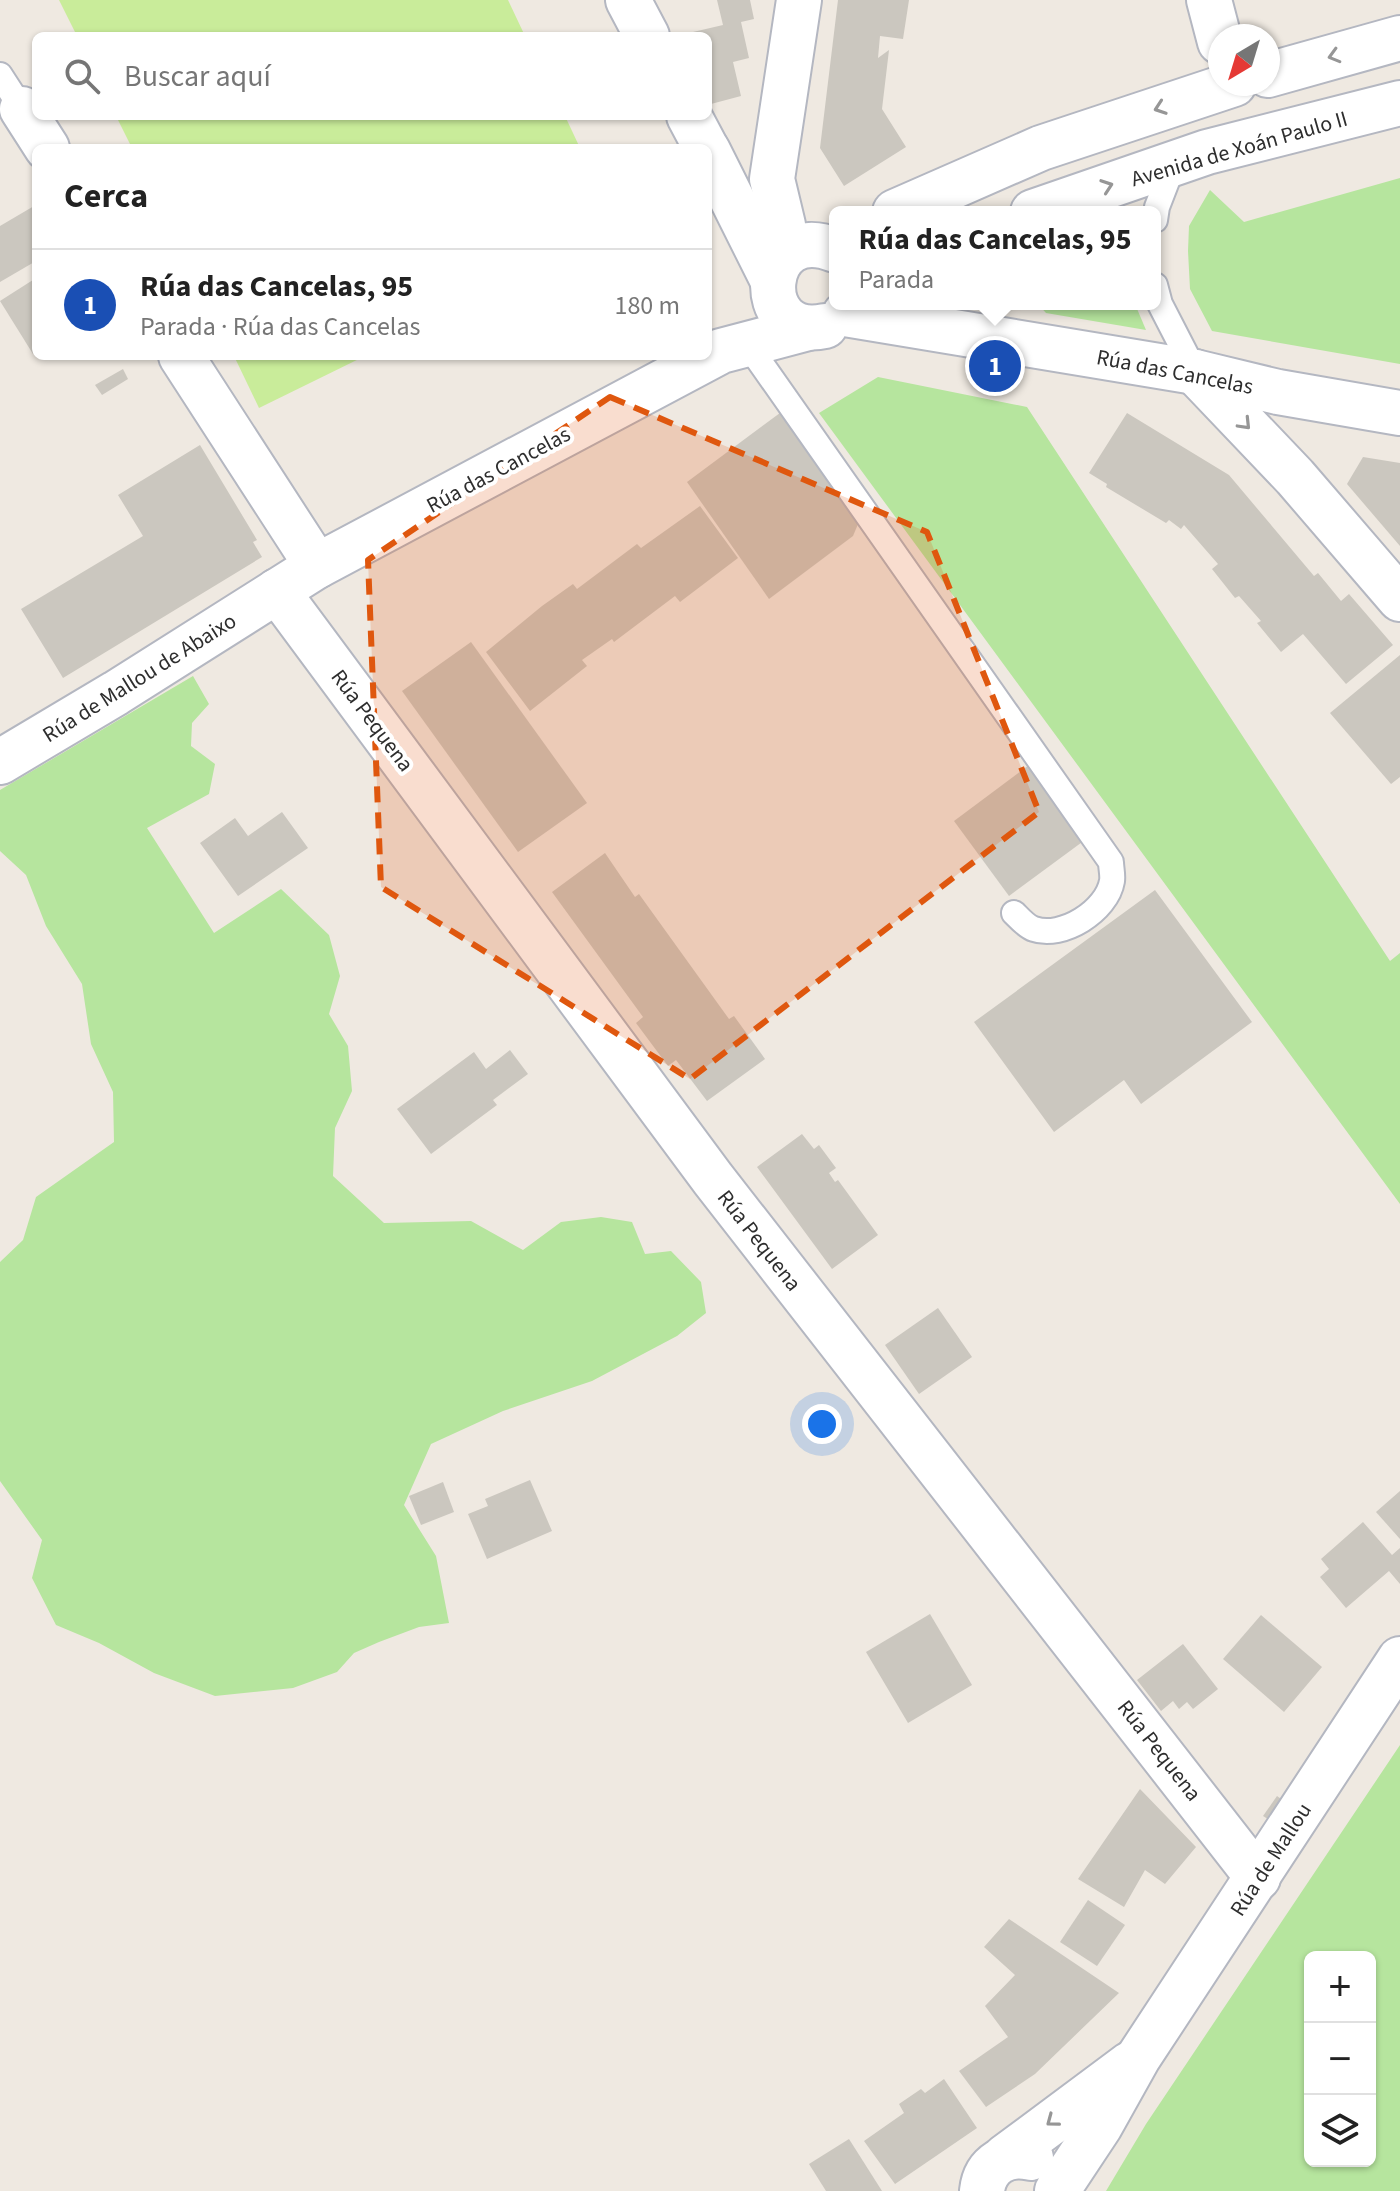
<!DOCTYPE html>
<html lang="es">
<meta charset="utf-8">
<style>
:root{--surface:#fff;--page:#f6f6f6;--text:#222;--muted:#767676;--line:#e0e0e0;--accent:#4264fb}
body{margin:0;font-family:"Source Sans 3",sans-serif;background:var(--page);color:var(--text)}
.controls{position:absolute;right:24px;bottom:24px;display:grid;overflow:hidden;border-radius:12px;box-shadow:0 2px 6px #0004}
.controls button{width:72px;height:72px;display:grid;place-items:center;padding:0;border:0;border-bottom:2px solid var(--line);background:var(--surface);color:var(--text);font:40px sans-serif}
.compass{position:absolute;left:1208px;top:24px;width:72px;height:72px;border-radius:50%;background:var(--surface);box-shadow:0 2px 6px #0004;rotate:218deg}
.you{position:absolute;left:822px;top:1424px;width:28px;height:28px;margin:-20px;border:6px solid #fff;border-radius:50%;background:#1a73e8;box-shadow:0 0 0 12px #1a73e833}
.badge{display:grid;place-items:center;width:52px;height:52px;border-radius:50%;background:var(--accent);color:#fff;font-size:26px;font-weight:700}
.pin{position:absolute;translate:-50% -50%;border:4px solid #fff;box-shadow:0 2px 8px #0006}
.popup{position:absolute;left:829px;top:206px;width:332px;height:104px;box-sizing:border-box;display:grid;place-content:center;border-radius:12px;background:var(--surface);filter:drop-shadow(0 2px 6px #0005);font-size:26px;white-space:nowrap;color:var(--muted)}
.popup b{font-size:30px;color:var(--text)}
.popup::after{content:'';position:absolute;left:50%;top:100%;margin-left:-16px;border:16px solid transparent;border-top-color:var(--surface)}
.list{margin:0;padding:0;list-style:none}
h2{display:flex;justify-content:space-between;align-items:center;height:104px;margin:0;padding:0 32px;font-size:34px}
h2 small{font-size:26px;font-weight:400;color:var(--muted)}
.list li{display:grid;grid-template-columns:52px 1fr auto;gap:24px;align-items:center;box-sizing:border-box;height:112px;padding:0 32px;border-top:2px solid var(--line)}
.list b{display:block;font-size:30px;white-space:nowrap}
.list p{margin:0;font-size:26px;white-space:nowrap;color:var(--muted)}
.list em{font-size:26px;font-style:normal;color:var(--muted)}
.icon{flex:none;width:44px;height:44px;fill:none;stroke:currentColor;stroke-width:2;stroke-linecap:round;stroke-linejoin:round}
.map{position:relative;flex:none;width:1400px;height:2191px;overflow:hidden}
.search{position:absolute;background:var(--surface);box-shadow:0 2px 6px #0004;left:32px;top:32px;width:680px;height:88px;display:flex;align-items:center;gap:20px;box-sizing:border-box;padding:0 28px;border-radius:12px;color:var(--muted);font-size:30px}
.panel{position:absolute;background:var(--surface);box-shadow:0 2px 6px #0004;left:32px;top:144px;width:680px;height:216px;border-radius:12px}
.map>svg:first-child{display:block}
.green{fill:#b6e59e;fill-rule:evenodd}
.pitch{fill:#c9ec9a}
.building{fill:#cbc7bf}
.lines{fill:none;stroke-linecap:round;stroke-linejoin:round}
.service-casing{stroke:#b4b7c1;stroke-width:28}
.minor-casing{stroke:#b4b7c1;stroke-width:48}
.service{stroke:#fff;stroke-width:24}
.minor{stroke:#fff;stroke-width:44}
.oneway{stroke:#969696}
.marked{fill:#df570e;fill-opacity:0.2;stroke:#df570e;stroke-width:6;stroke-dasharray:16 10;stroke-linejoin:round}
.labels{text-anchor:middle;stroke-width:8;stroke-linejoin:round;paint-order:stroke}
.street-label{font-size:22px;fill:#2e2e2e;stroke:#fff}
</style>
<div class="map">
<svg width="1400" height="2191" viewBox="0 0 1400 2191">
<rect width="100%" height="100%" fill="#efe9e1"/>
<g class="green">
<path d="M1400,178V364L1212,331L1190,289L1188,251L1189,226L1210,190L1244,222Z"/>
<path d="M1038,304H1135L1146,330L1046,313Z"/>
<path d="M878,377L1027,407L1390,961L1400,953V1204L819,413Z"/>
<path d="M193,676L209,704L192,723L191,746L215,764L209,794L147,828L214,933L281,889L329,935L340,976L329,1014L348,1046L352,1091L335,1128L333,1176L384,1223L471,1221L523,1250L561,1222L601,1217L632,1222L645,1254L671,1251L701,1282L706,1313L677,1336L592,1381L503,1411L431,1444L404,1505L436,1556L449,1623L419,1627L379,1642L354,1653L337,1672L293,1688L215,1696L154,1673L99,1643L56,1625L32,1578L42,1540L0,1481V1262L23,1240L36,1197L114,1142L113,1092L91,1044L82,984L46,926L26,875L0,851V790Z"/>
<path d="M1400,1745V2191H1106L1146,2124ZM1370,1957V2161H1310V1957Z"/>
</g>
<g class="pitch">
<path d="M59,0H508L525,36H77Z"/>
<path d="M116,116H565L580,148H132Z"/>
<path d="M234,356H365L259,408Z"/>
</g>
<g class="building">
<path d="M717,0H750L754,19L741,22L749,58L733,62L741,96L711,104L708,91V36H694L693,32L723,25Z"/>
<path d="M838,0H909L903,39L880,36L878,58L889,50L882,109L906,147L844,186L820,148Z"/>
<path d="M34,206L36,210V261L0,282V226Z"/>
<path d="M36,278V352L33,354L0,301Z"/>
<path d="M123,369L128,379L102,395L95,385Z"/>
<path d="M784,410L861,517L853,536L769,599L687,482Z"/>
<path d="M1127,413L1229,475L1314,576L1318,573L1341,601L1349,594L1393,645L1346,684L1303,634L1281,652L1257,623L1261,621L1239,596L1235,598L1212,569L1218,564L1184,525L1181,529L1169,520L1166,523L1106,487L1107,484L1089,473Z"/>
<path d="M200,445L257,540L253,542L262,557L63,678L21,609L143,536L118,495Z"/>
<path d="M1363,457L1400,463V546L1347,484Z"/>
<path d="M700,506L738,558L680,602L675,596L614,642L612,639L582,660L587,666L530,711L486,652L542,606L573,584L577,589L637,544L641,548Z"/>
<path d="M471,642L587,803L518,852L402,691Z"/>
<path d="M1400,655V777L1391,784L1330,713Z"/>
<path d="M1033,762L1089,837L1009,896L954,821Z"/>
<path d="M282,812L308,848L238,896L200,843L235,818L248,836Z"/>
<path d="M605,853L635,897L639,894L729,1019L734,1016L765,1059L707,1101L676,1060L668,1066L636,1023L643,1017L552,892Z"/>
<path d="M1155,890L1252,1022L1141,1104L1124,1080L1054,1132L974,1022Z"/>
<path d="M510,1050L528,1074L493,1100L497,1105L431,1154L397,1109L474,1052L486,1069Z"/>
<path d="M802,1134L814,1149L819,1145L836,1168L829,1173L835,1182L838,1180L878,1235L832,1269L757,1167Z"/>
<path d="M938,1308L972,1357L919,1394L885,1345Z"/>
<path d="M530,1480L552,1531L487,1559L468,1514L488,1506L485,1499Z"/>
<path d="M443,1482L454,1512L421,1525L409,1496Z"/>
<path d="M1400,1491V1539L1376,1512Z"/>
<path d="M1363,1522L1392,1555L1400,1548V1584L1389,1571L1346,1608L1320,1577L1329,1569L1321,1559Z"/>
<path d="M930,1614L972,1685L908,1723L866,1652Z"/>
<path d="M1261,1615L1322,1667L1284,1712L1223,1659Z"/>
<path d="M1183,1644L1218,1689L1193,1709L1187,1702L1179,1709L1173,1701L1161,1711L1137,1680Z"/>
<path d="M1140,1789L1196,1847L1165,1884L1145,1870L1124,1907L1078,1879Z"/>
<path d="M1277,1796L1284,1801L1271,1821L1263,1816Z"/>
<path d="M1088,1900L1125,1925L1097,1966L1060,1942Z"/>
<path d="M1009,1919L1119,1993L1035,2074L986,2107L959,2071L1008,2037L985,2006L1015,1975L984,1947Z"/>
<path d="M944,2079L977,2128L895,2184L864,2141L904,2113L899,2104L921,2089L925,2093Z"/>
<path d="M849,2139L882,2191H826L809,2164Z"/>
</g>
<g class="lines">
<g class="service-casing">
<g id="service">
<path d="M0,75L22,109"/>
<path d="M1155,220L1157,207L1174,163"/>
<path d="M1155,285L1160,304L1195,372"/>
<path d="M748,345L1111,862C1111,868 1113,875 1112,881C1107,911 1062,939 1034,929C1027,927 1019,918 1014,913"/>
</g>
</g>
<g class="minor-casing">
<g id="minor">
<path d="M628,0L647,36"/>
<path d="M1209,0L1220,42"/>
<path d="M1268,75L1400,38"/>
<path d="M22,109L47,148"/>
<path d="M689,116L706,148"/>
<path d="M708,151L772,279"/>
<path d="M895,212L1041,148L1234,84"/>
<path d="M1033,212L1207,152L1400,103"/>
<path d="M783,225L772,179L799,0"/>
<path d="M845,314L1195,372L1278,392L1400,413"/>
<path d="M825,326C750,342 759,219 835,250"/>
<path d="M181,356L317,566"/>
<path d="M1195,372L1295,477L1400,599"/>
<path d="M277,591L713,1179L1258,1878"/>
<path d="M0,762L116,693L317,566L721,351L808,328"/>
<path d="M1005,2157L1130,2064"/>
<path d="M982,2191C985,2164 1007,2152 1031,2158"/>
<path d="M1057,2191L1100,2126L1138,2058L1400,1659"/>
</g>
</g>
<use href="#service" class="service"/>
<use href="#minor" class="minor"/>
</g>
<defs><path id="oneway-chevron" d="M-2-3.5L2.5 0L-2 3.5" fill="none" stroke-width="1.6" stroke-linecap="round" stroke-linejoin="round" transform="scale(2)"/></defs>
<g class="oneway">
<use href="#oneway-chevron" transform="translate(1334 56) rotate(164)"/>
<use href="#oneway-chevron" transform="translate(1160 108) rotate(161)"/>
<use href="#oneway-chevron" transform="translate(1107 186) rotate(-19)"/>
<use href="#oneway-chevron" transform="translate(1245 424) rotate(46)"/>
<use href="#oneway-chevron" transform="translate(1052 2121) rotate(143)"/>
</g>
<path class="marked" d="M610,397L927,532L1039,812L690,1079L381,887L368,560Z"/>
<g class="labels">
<g class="street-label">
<text transform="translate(1239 148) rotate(-16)" y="8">Avenida de Xoán Paulo II</text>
<text transform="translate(1175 371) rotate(11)" y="8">Rúa das Cancelas</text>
<text transform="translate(498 469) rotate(-28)" y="8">Rúa das Cancelas</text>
<text transform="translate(139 677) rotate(-32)" y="8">Rúa de Mallou de Abaixo</text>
<text transform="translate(373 720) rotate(53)" y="8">Rúa Pequena</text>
<text transform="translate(760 1240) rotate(52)" y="8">Rúa Pequena</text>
<text transform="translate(1160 1750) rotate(52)" y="8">Rúa Pequena</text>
<text transform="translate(1270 1859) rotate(-57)" y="8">Rúa de Mallou</text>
</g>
</g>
</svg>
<div class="controls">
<button>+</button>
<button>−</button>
<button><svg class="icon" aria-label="layers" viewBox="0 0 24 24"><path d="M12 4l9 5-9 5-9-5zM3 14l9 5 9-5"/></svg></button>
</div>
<svg class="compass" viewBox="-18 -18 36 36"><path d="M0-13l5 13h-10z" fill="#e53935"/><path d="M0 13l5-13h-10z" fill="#767676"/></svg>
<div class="you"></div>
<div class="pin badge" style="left:995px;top:366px;background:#1a4fb4">1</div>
<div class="popup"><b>Rúa das Cancelas, 95</b>Parada</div>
<div class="search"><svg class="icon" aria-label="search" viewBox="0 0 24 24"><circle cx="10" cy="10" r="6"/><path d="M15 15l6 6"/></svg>Buscar aquí</div>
<section class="panel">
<h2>Cerca<small></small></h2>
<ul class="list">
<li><span class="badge" style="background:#1a4fb4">1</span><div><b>Rúa das Cancelas, 95</b><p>Parada · Rúa das Cancelas</p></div><em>180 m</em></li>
</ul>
</section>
</div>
